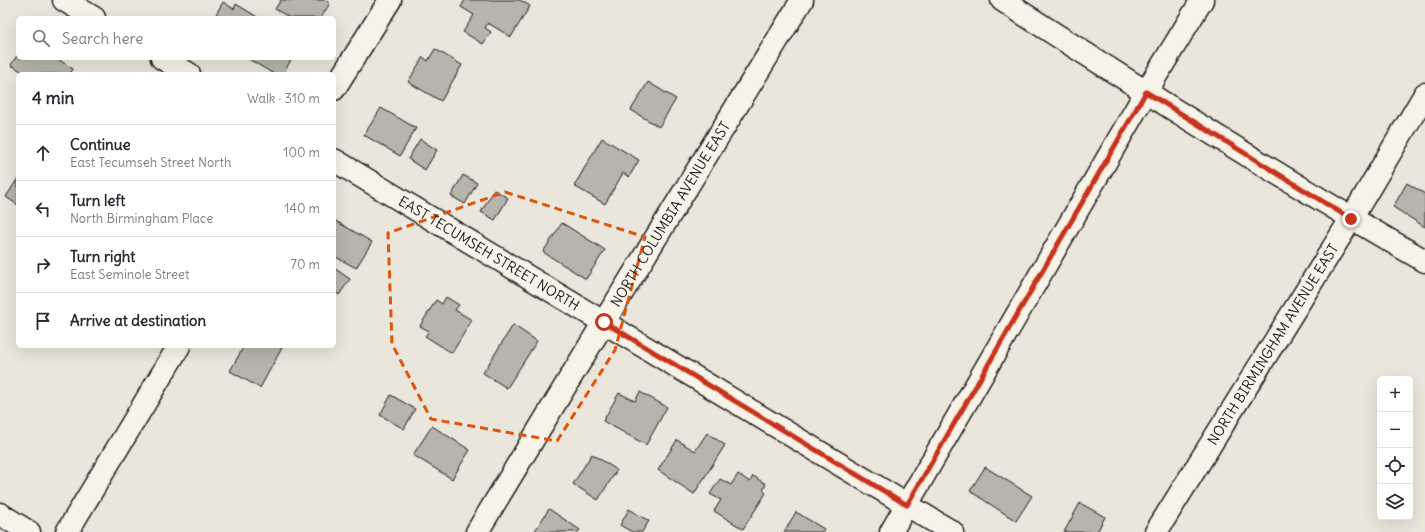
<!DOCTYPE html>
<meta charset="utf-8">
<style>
:root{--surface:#fff;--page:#f2f2f3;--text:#2b2b33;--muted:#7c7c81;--line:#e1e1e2}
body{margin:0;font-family:Delius,sans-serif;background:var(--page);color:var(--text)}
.controls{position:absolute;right:12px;bottom:12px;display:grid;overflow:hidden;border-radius:6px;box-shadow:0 4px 16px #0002}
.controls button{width:36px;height:36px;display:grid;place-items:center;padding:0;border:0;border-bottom:1px solid var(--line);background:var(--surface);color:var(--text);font:20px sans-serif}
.stop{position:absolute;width:12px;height:12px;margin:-9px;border:3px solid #c8321e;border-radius:50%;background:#fff}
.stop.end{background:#c8321e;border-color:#fff;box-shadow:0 1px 4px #0008}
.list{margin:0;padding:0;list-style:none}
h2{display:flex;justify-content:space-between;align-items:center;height:52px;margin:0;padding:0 16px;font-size:17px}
h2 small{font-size:13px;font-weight:400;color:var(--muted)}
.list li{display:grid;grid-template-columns:26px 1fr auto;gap:12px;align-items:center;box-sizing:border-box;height:56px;padding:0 16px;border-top:1px solid var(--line)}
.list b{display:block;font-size:15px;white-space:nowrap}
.list p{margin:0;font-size:13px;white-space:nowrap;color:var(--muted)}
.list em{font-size:13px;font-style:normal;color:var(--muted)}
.icon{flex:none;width:22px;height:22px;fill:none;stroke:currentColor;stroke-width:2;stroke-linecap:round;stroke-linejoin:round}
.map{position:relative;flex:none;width:1425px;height:532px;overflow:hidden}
.search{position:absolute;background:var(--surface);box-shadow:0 4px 16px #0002;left:16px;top:16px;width:320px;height:44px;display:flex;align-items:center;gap:10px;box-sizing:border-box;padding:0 14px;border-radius:6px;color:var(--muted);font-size:15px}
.panel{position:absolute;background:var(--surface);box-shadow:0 4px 16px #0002;left:16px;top:72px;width:320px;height:276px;border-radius:6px}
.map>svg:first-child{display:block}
.building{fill:#b6b4ac;stroke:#1c1c1c}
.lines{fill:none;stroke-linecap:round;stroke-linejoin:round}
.street-casing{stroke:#1c1c1c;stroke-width:25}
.street{stroke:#f7f3e8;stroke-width:22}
.route{stroke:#c8321e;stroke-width:5}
.marked{fill:none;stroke:#de560d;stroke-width:3;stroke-dasharray:8 5;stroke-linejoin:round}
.labels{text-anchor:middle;stroke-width:3.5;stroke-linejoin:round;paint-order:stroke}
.street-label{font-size:14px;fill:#1c1c1c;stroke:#f7f3e8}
</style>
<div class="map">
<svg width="1425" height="532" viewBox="0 0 1425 532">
<rect width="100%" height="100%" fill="#eae6dc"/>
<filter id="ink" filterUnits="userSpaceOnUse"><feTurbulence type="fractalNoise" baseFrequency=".025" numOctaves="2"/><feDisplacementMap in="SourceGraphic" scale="8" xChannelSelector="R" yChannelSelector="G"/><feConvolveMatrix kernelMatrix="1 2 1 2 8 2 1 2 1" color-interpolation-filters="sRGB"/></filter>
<g filter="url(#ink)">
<g class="building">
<path d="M281,0H325L330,3L321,18H290L275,9Z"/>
<path d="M465,0H520L530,6L511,37L488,23L485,28L491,32L483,44L463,32L474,15L461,7Z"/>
<path d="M223,2L234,9L236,4L259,18H214Z"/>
<path d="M435,49L462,65L441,101L408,82L423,57L428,61Z"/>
<path d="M18,54V58H56L73,69L70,74H26L11,65Z"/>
<path d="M247,58H292L283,74H274Z"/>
<path d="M648,82L676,99L659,127L631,110Z"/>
<path d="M381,108L416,128L400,156L364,135Z"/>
<path d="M602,138L639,160L629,177L623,173L605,204L574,186Z"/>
<path d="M420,139L437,150L425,170L408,159Z"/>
<path d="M463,175L477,183L465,204L451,196Z"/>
<path d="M18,178V205L6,197Z"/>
<path d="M1407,183L1425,194V227L1393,207Z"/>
<path d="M494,190L508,198L495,220L481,212Z"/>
<path d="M334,220L372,242L356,268L334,256Z"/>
<path d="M562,223L605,250L586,279L543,252Z"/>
<path d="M334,268L350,279L339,295L334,291Z"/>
<path d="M446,297L459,305L455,310L472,320L452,353L425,336L429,331L420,326L436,300L442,304Z"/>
<path d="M513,325L537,341L507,388L483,373Z"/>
<path d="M244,346H283L260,388L230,371Z"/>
<path d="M640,392L667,407L646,445L603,421L619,393L635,401Z"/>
<path d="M391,395L415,409L404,429L380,415Z"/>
<path d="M432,426L470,450L452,479L413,455Z"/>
<path d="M707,433L725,445L694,494L658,470L677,440L695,451Z"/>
<path d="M592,454L617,470L598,500L573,484Z"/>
<path d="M985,467L1032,496L1016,521L970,491Z"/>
<path d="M738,474L750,482L753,476L766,484L763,490L766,493L743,529L714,511L721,500L710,494L720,479L731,485Z"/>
<path d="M1080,503L1105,517L1097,532H1064Z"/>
<path d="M549,509L580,530L578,532H534Z"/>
<path d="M629,509L649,521L642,532H632L620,525Z"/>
<path d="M796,512L824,529L822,532H784Z"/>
</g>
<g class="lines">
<g class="street-casing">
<g id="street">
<path d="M64,0L94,18"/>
<path d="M1002,0C1141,90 1281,178 1425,261"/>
<path d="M162,58L189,74"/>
<path d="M334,89L390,0"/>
<path id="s1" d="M334,160L952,532"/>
<path d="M0,514L29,532"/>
<path d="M67,532L179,346"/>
<path id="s2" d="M477,532L604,322L802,0"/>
<path d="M891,532L1146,92L1202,0"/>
<path id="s3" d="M1156,532L1351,219L1425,94"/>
</g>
</g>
<use href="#street" class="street"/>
</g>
</g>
<g class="lines" filter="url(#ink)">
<path class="route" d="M604,322L907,505L1146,92L1351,219"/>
</g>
<path class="marked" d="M505,192L645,237L615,350L557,441L431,419L392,344L388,233Z"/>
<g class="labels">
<g class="street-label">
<text dy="5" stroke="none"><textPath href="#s2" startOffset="372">NORTH COLUMBIA AVENUE EAST</textPath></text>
<text dy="5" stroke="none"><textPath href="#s1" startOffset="181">EAST TECUMSEH STREET NORTH</textPath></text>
<text dy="5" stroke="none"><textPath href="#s3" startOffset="221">NORTH BIRMINGHAM AVENUE EAST</textPath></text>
</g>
</g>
</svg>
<div class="controls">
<button>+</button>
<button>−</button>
<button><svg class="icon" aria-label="locate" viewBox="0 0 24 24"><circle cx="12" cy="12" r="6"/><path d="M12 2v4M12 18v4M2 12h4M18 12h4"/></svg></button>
<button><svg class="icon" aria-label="layers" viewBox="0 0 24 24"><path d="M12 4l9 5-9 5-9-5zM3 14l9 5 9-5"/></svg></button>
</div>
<div class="stop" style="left:604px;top:322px"></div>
<div class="stop end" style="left:1351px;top:219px"></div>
<div class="search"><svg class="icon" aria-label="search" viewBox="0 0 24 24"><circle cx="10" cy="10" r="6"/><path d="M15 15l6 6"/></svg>Search here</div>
<section class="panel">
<h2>4 min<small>Walk · 310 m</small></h2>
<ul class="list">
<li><svg class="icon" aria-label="ahead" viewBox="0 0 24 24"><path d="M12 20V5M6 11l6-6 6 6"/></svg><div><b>Continue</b><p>East Tecumseh Street North</p></div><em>100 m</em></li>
<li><svg class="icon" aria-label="left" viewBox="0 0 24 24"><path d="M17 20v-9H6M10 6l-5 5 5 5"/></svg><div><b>Turn left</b><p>North Birmingham Place</p></div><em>140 m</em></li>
<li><svg class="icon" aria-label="right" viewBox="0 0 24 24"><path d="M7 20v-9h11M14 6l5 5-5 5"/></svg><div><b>Turn right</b><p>East Seminole Street</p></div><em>70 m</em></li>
<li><svg class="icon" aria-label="arrive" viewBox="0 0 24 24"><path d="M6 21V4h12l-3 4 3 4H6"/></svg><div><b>Arrive at destination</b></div></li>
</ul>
</section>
</div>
